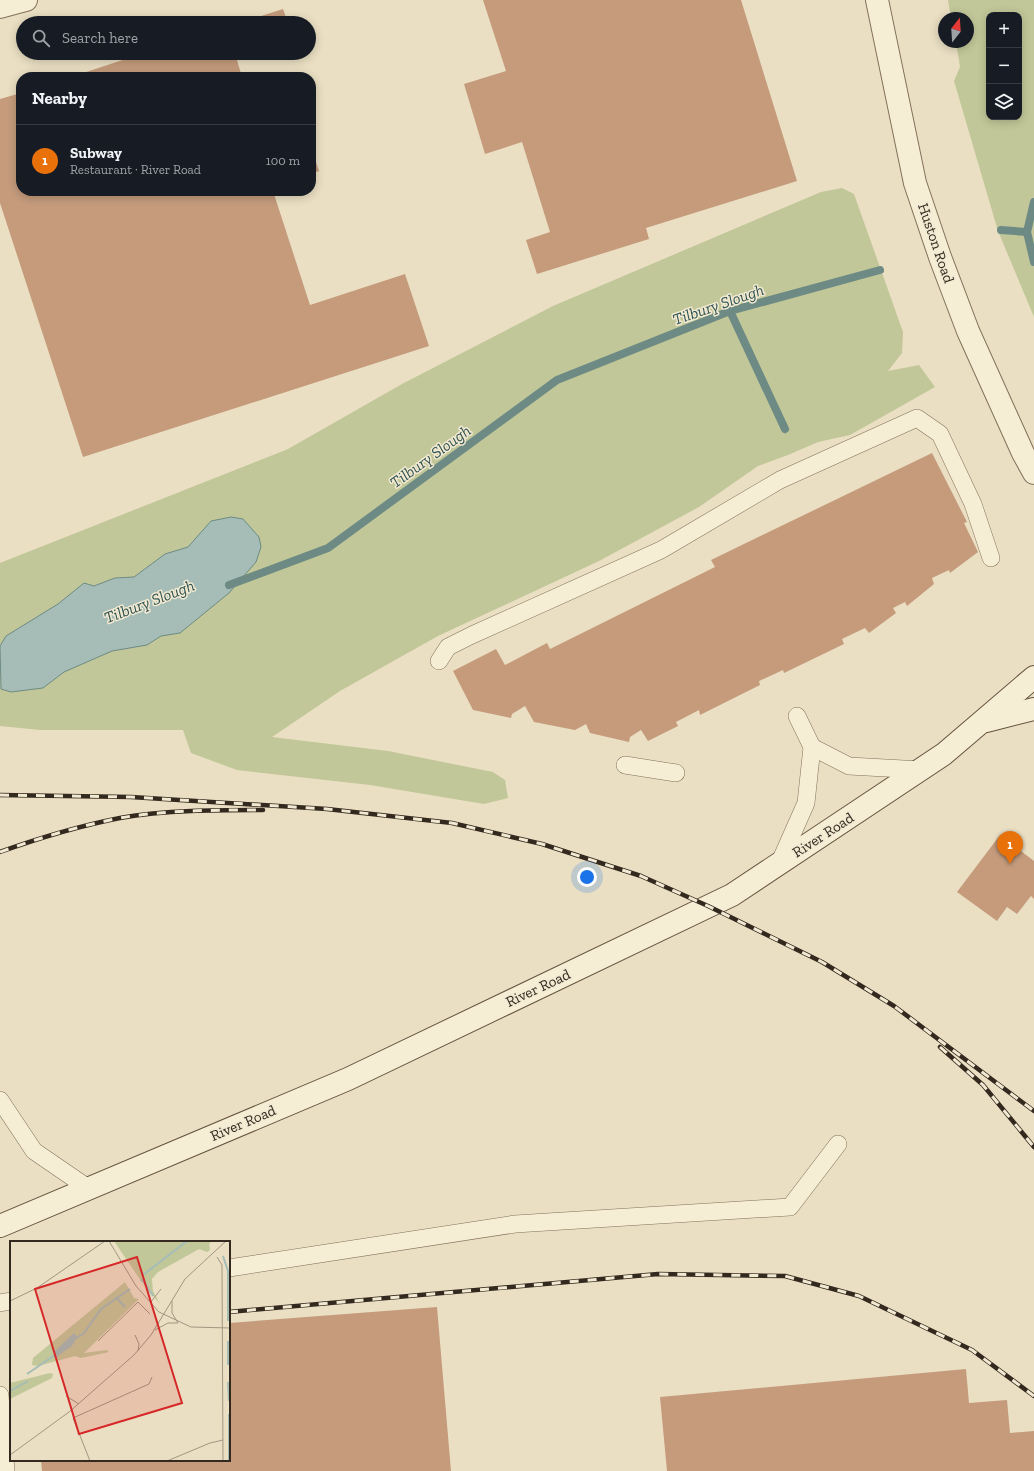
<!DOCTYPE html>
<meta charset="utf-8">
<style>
:root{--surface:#171b24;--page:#242831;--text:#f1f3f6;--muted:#9ea1a6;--line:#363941;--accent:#c49c9d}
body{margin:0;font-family:"Zilla Slab",serif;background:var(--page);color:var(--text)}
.controls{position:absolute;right:12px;top:12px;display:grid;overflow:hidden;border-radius:8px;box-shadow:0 2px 10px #0003}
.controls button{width:36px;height:36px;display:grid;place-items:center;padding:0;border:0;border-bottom:1px solid var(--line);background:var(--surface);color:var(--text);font:20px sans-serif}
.compass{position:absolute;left:938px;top:12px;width:36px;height:36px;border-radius:50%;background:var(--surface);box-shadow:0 2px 10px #0003;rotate:17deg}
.you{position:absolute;left:587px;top:877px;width:14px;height:14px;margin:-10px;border:3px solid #fff;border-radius:50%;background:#1a73e8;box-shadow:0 0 0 6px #1a73e833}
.badge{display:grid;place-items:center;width:26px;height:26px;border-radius:50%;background:var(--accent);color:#fff;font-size:13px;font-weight:700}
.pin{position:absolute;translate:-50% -33px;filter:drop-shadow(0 1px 2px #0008)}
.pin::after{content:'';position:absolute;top:21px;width:14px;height:12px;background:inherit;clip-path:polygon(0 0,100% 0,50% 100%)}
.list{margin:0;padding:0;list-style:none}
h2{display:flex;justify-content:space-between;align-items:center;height:52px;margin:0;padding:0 16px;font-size:17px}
h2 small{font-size:13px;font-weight:400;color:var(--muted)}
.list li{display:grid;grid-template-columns:26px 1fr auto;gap:12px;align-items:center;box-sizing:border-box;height:72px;padding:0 16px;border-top:1px solid var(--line)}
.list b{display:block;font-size:15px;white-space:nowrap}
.list p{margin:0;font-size:13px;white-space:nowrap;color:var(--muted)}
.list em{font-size:13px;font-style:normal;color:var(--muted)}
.icon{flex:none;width:22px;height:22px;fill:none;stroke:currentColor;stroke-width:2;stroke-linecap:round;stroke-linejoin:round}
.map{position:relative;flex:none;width:1034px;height:1471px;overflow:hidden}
.search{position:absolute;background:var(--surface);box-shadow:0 2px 10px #0003;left:16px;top:16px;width:300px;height:44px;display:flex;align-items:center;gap:10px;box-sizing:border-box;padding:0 14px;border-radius:22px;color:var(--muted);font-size:15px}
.panel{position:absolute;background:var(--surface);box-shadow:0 2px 10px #0003;left:16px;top:72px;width:300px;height:124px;border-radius:16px}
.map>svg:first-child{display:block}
.green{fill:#c1c798;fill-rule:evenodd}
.water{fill:#a5bdb6;stroke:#6d8b84}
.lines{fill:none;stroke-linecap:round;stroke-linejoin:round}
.stream{stroke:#6d8b84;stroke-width:8}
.building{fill:#c59b7c}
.service-casing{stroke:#83715b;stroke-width:18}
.minor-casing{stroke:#83715b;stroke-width:24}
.secondary-casing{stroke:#65523f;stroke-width:24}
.service{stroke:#f6edd5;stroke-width:17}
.minor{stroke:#f6edd5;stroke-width:22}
.secondary{stroke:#f6edd5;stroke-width:22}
.rail-casing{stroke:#34291e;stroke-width:4.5}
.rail{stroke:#f2e9d2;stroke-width:3;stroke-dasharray:9;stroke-linecap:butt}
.labels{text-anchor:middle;stroke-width:3;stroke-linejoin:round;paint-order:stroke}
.street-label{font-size:15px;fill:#34291e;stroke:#f2e9d2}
.water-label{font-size:16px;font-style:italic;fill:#2f5351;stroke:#f2e9d2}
.inset-river{fill:none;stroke:#a5bdb6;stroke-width:2}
.inset-road{fill:none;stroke:#a19681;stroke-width:1}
.view{fill:#d62828;fill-opacity:0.15;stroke:#d62828;stroke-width:2}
.inset-edge{fill:none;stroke:#34291e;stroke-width:2}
</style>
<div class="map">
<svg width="1034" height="1471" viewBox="0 0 1034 1471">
<rect width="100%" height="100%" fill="#eadfc3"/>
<g class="green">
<path d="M948,0H1034V317L998,231L954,81L960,67L956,42H968V18H951ZM989,15H1019V117H989Z"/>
<path d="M842,188L854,194L903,332L902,353L888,371L919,365L935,387L850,435L818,442L788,455L758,466L699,507L599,561L438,636L340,691L272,737L388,751L493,772L505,780L508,798L484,804L370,785L237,770L191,753L183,730H40L0,726V563L288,449L402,384L553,306L821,192Z"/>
</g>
<path class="water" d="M231,517L243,519L259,537L261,547L256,562L229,593L180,633L161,636L147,645L112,651L64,672L43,688L11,692L1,689L0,646L6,636L58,604L84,583L94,586L115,578L134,577L165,554L188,547L211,521Z"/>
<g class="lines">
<g class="stream">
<path d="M1001,230L1027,232L1034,202"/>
<path d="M1027,232L1034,262"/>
<path d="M730,311L785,429"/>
<path d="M229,585L328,548L557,380L730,311L880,270"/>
</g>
</g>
<g class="building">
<path d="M483,0H741L797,181L646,228L649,239L537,274L526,240L550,232L522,142L485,154L464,84L506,71Z"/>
<path d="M283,9L288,23H239Z"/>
<path d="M144,53H258L237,60L242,77H71Z"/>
<path d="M21,93V191H273L310,305L405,274L429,346L83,457L0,203V99Z"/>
<path d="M311,147L319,171L311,174Z"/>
<path d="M932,453L967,522L964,523L978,552L950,573L949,570L932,578L934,584L907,606L905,602L893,608L896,613L869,633L865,628L842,639L844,644L784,673L783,670L759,681L760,685L700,715L699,710L676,722L678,726L648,741L641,730L630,737L629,742L590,733L586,724L575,730L534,722L525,706L512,714L511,718L473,710L453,671L496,649L505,665L547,643L550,649L715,567L711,560Z"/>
<path d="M1000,835L1034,861V899L1031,896L1017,914L1007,907L997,921L957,892Z"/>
<path d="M437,1307L451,1471H42L41,1460H229V1323Z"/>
<path d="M966,1369L969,1403L1007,1400L1010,1433L1034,1431V1471H667L660,1397Z"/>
</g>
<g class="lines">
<g class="service-casing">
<g id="service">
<path d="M439,661L448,647L472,635L661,550L780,480L917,418L940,434L973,504L991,558"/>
<path d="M812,747L849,766L922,770"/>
<path d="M625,765L676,773"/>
<path d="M779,864L806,803L812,747L797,716"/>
<path d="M0,1100L34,1151L88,1188"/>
<path d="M229,1268L515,1224L790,1207L838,1144"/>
<path d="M0,1303L11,1301"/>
<path d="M0,1395L6,1471"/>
</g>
</g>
<g class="minor-casing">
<g id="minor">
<path d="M877,0L915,183L940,257L968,331L1023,453L1034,473"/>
<path d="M0,7L26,0"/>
</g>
</g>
<g class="secondary-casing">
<g id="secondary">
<path d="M986,721L1034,709"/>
<path d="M0,1226L348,1079L732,895L944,754L1034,677"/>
</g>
</g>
<use href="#service" class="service"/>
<use href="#minor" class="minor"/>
<use href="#secondary" class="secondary"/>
<g class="rail-casing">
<g id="rail">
<path d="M0,795L131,797L327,809L452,823L542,844L641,876L708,906L822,962L894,1006L1034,1111"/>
<path d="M0,852C39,838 79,826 120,818C165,810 217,810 263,810"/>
<path d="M940,1047L983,1085L1034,1147"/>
<path d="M229,1312L658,1274L785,1276L859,1296L972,1350L1034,1396"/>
</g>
</g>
<use href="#rail" class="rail"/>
</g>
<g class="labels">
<g class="street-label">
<text transform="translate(936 243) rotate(71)" y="5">Huston Road</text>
<text transform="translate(823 835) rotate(-33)" y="5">River Road</text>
<text transform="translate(538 988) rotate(-25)" y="5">River Road</text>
<text transform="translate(243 1123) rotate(-23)" y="5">River Road</text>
</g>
<g class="water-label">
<text transform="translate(718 304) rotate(-19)" y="6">Tilbury Slough</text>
<text transform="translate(430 456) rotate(-36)" y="6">Tilbury Slough</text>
<text transform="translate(149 601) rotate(-21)" y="6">Tilbury Slough</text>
</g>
</g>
<g transform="translate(10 1241)">
<rect width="220" height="220" fill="#eadfc3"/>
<path d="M104,0H199L201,3L199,2L200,9L197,11L189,8L148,31L142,38L143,50L150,63L131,40ZM115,41L124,57L129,58L74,112L97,109L99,111L71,117L65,115L28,125L22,124L23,117ZM40,132L43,133L42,137L0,158V142Z" fill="#c1c798"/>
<path d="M64,92L67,96L62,105L46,116L44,111Z" fill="#a5bdb6"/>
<path class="inset-river" d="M213,15L218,30V80M133,39L143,55M131,40L133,39V34L177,0M106,56L115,66M65,98L74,92L91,68L120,48M218,100V124M17,133L45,114M218,141L219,160M0,150L18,140M219,173V220"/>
<path class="inset-road" d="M99,0L126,45L149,71L181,86L220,87M207,16L212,24L213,220M0,60L27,47L95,0M140,62L151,48M145,89L158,82H168L162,72V60M125,94L129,103L128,110M88,100L128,61L140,73M56,155L69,163M0,214L59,171L124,114L141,94L175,38L216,0M80,220L63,177L139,143L142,136M157,220L200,202L213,199"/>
<path class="view" d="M127,16L172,162L69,193L25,48Z"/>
<rect width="220" height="220" class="inset-edge"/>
</g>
</svg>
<div class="controls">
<button>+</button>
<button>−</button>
<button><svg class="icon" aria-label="layers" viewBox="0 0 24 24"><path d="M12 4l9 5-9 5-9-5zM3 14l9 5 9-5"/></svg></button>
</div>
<svg class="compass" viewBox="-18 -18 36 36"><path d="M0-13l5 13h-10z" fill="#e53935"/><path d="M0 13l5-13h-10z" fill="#9ea1a6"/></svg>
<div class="you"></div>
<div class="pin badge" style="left:1010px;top:864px;background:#e8710a">1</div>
<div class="search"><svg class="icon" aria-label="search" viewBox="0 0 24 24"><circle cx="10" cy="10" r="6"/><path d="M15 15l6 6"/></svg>Search here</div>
<section class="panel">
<h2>Nearby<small></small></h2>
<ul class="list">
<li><span class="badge" style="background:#e8710a">1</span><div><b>Subway</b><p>Restaurant · River Road</p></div><em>100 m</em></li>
</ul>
</section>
</div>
